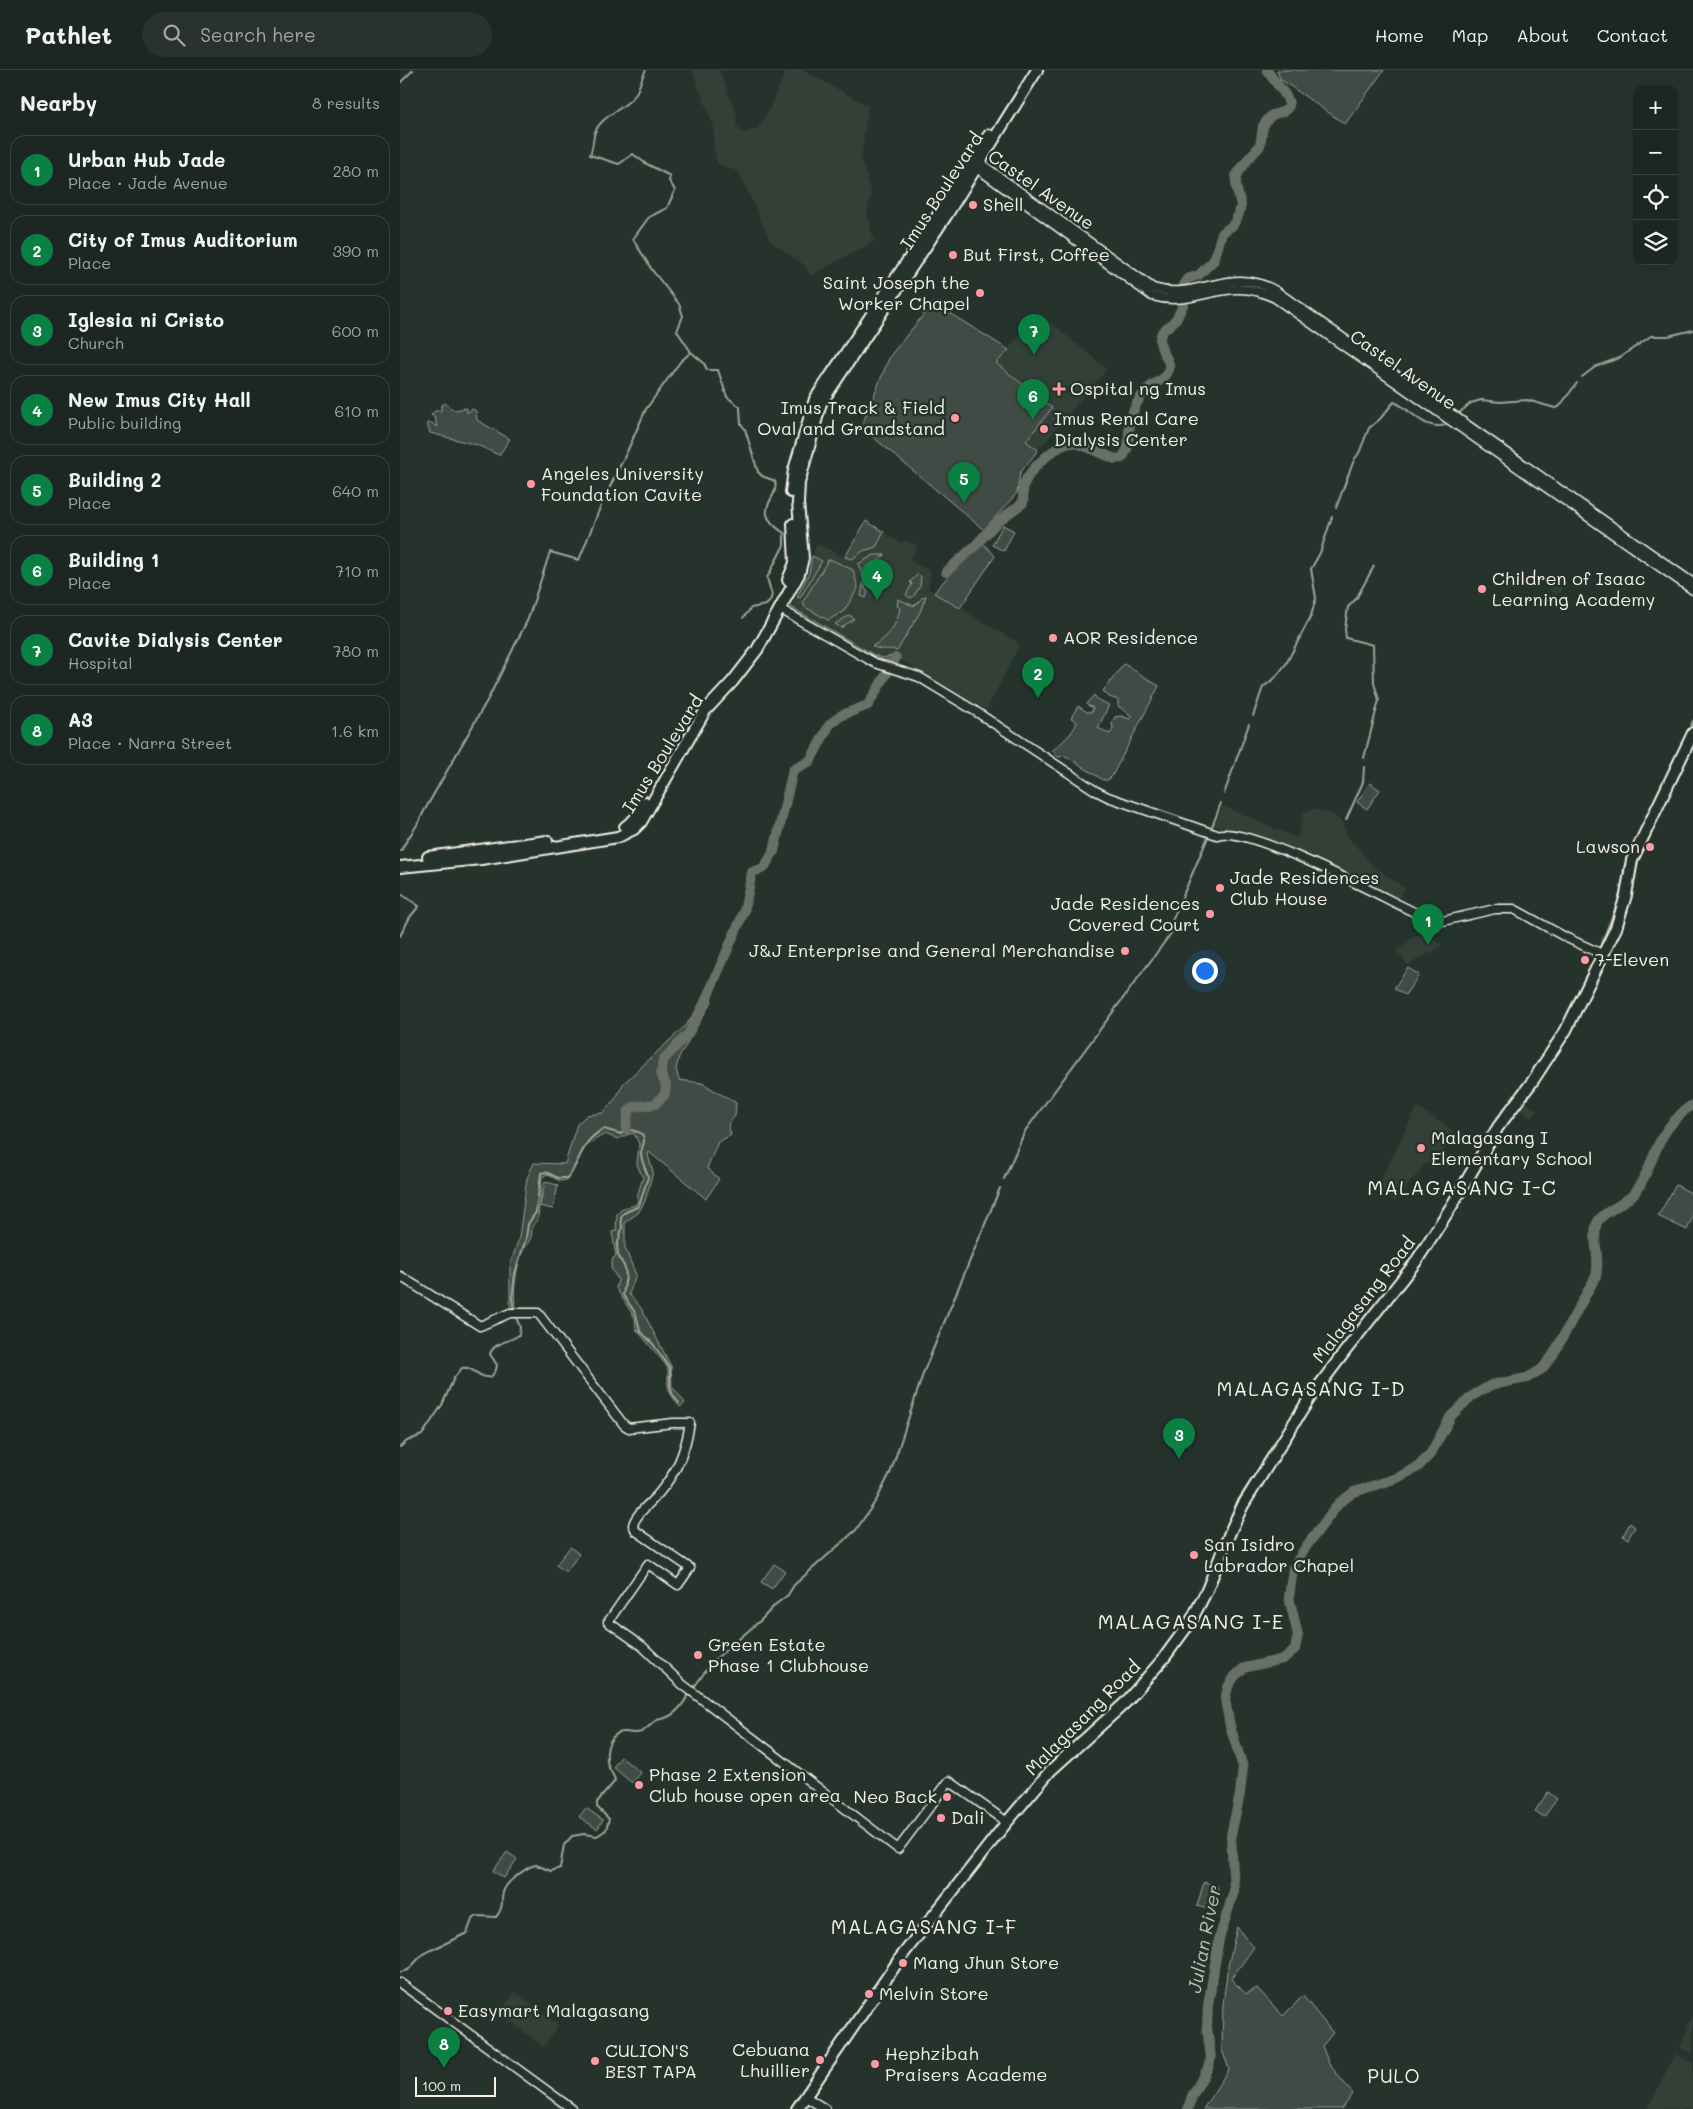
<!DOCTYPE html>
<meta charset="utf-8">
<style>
:root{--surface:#1c2622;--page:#29322f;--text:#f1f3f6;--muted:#a0a5a5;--line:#3a4340;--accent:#0b8043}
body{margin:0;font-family:Mali,sans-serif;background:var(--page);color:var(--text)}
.controls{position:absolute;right:15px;top:15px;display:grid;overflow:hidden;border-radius:10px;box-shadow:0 5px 20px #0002}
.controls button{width:45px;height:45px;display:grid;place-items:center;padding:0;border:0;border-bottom:1px solid var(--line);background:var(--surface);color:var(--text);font:25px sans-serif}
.scale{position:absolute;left:15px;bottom:12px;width:81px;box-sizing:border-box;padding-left:5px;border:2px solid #f4f1e8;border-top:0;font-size:14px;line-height:18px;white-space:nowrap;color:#f4f1e8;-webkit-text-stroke:4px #26332d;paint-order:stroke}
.you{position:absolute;left:804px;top:900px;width:18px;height:18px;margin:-12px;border:4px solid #fff;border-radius:50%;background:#1a73e8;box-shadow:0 0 0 8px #1a73e833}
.badge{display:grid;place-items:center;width:32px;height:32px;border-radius:50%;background:var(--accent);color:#fff;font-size:16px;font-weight:700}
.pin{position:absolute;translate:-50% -41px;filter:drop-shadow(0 1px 2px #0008)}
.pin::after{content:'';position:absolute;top:26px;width:18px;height:15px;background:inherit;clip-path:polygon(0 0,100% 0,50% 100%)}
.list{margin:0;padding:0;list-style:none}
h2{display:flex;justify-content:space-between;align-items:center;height:65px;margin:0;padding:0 20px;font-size:21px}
h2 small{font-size:16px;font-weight:400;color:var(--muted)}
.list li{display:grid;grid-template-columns:32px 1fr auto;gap:15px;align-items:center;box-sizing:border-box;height:70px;margin:0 10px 10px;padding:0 10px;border:1px solid var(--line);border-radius:15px}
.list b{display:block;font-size:19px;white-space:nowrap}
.list p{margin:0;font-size:16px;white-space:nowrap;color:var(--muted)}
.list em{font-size:16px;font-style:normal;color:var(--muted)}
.icon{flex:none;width:28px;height:28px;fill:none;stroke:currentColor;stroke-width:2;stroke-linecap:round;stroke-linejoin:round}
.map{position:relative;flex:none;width:1293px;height:2039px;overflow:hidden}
header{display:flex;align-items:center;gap:30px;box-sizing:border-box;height:70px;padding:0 25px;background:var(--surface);border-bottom:1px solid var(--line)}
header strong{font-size:24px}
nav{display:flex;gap:28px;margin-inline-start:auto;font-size:18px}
.search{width:350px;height:45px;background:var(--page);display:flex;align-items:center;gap:12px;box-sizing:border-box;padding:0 18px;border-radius:28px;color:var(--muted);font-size:19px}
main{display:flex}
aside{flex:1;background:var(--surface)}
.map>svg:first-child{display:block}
.built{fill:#333f39}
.green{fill:#414b45;stroke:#9a9e96}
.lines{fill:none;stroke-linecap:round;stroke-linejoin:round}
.stream{stroke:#9fa39b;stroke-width:2}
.river{stroke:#676f68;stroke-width:10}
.minor-casing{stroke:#f4f1e8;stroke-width:11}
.major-casing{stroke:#f4f1e8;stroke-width:14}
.minor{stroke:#26332d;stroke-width:8}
.major{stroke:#26332d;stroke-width:10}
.poi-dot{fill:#ff9aa2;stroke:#26332d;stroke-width:2}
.labels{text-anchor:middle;stroke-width:5;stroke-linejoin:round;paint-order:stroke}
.street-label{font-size:18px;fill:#f4f1e8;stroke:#26332d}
.poi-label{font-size:18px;fill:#f4f1e8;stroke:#26332d;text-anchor:start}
.water-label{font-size:19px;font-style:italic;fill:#bcbdb5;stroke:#26332d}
.neighbourhood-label{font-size:19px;letter-spacing:1px;fill:#f4f1e8;stroke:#26332d}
.quarter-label{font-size:20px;letter-spacing:1px;fill:#f4f1e8;stroke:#26332d}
</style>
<header>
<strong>Pathlet</strong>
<div class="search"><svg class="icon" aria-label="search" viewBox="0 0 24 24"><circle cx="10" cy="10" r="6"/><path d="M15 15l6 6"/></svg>Search here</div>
<nav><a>Home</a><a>Map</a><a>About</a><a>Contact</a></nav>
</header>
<main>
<aside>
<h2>Nearby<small>8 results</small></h2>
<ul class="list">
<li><span class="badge">1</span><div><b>Urban Hub Jade</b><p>Place · Jade Avenue</p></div><em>280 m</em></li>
<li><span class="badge">2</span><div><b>City of Imus Auditorium</b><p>Place</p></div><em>390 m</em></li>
<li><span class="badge">3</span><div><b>Iglesia ni Cristo</b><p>Church</p></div><em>600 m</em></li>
<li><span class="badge">4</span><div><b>New Imus City Hall</b><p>Public building</p></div><em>610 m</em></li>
<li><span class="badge">5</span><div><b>Building 2</b><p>Place</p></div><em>640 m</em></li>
<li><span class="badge">6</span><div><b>Building 1</b><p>Place</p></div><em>710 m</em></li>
<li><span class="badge">7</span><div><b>Cavite Dialysis Center</b><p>Hospital</p></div><em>780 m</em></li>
<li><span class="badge">8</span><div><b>A3</b><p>Place · Narra Street</p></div><em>1.6 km</em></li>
</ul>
</aside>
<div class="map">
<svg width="1293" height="2039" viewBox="0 0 1293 2039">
<rect width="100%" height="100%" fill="#26332d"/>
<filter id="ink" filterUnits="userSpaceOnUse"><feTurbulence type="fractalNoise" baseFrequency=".02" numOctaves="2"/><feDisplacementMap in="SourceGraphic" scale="10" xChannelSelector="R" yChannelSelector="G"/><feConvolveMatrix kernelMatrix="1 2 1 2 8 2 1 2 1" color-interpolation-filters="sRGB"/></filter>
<g filter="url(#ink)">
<g class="built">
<path d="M292,0H319L337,45L336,54L343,63L357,59L367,44L386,0H403L468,36L461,88L471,124L467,141L474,171L411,206L404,195L370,171L339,102L317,93L313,71L314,57Z"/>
<path d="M639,243L707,299L638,380L626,371L650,340L603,396L652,338L596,293Z"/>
<path d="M466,451L501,473L504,470L518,475L510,491L531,501L528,519L620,574L587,639L576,635L494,586L492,589L482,591L390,539L409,503L412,486L417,474L445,487Z"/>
<circle cx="1156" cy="519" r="5.5"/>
<path d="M823,736L897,768L904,742L914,739L933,745L943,753L947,765L973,796L1005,818L999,830L862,767L814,756Z"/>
<path d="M1029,859L1033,869L1042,876L1008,895L996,881L1012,868Z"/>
<path d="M1124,1032L1137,1040L1132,1048L1119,1040Z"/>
<path d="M1017,1037L1056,1063L1032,1097L1026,1093L995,1132L976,1119Z"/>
<path d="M115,1922L159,1955L143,1977L99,1942Z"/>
<path d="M1292,1947H1293V1984L1280,1977L1289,1960L1286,1958Z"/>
<path d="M1275,1984L1293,1993V2039H1248Z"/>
</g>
<g class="green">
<path d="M877,0H984L945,54L880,9Z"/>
<path d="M533,233L609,280L596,293L652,338L626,371L638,380L620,403L617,423L584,460L461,357L490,286Z"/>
<path d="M45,333L54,340L67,338V343L72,339L76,341L77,350L110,369L99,385L77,375L30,363L27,353H32L37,357L35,348L31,345L35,341H41V336Z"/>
<path d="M466,451L484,462L476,477L463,481L452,489L445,487Z"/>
<path d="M603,455L614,461L604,481L592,475Z"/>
<path d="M578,468L595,486L560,538L534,523L563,488L560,484Z"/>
<path d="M474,485H485C473,493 466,504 465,519L468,521L466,528L461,526L464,510L458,494Z"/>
<path d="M412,486L422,491L400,528L397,527L409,503Z"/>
<path d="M428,490H432L453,500L458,518L444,541L428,550L405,537L403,532Z"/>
<path d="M518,504L521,507L520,516L514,526L511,528L506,525L512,514L510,512Z"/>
<path d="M526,526L520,542L497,581C488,576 484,583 472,576C488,569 497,555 500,538L497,536L498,529L514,536L523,527Z"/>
<path d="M391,537L476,586L482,588L494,586L492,589L482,591L390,539Z"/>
<path d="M450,545L454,549L441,558L435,554Z"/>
<path d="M724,594L759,616L712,706L708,710H703L666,686L658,687L652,681C662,672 673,664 677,652L671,648L678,636L687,642H692L693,638L686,634L694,625L698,630L709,635L698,658L710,664L713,659L712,653L715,647L721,646L730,649L732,646L718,636V630L709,627L703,621Z"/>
<path d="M970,713L980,720L967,739L957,732Z"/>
<path d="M1008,898L1019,905L1005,925L994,918Z"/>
<path d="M305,923L310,927L312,931L279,987L276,999L279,1010L302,1013L336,1033L335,1046L328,1054L331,1065L318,1072L307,1098L319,1109L306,1129L249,1082L248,1085L253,1102L245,1131L238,1143L225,1152V1178L236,1205L229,1224L241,1238L271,1296L272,1316L285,1333L280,1337C275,1330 269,1324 268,1315C267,1307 270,1302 266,1295L236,1259L235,1248L216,1218L218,1210L211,1198L213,1188L216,1186L212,1162L216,1161L217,1144L221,1140L237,1134L238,1123L243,1108L237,1094L239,1074L234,1063L226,1065L218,1069L205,1064C198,1068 190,1072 185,1078C178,1088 175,1101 167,1110L160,1111L147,1104L142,1107L140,1135L145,1112L158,1115L153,1139L139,1136L138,1149L132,1157C132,1175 126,1170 121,1185C116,1201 112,1224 116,1240H112L110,1235V1196L119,1168L127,1108L134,1093L165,1094L177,1054L187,1045L203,1043L216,1028L223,1014L285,956L296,941Z"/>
<path d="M1276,1115L1293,1124V1146L1287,1160L1258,1146Z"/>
<path d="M1230,1453L1235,1457L1228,1469L1223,1466Z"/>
<path d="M170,1477L179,1484L166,1502L156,1495Z"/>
<path d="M374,1494L385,1501L372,1519L361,1512Z"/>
<path d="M221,1687L241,1703L232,1713L213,1697Z"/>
<path d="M1148,1722L1157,1729L1144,1747L1135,1741Z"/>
<path d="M186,1738L203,1750L197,1759L179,1747Z"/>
<path d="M107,1782L117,1789L104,1808L93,1801Z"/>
<path d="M804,1812L818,1817L811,1840L797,1836Z"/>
<path d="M837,1857L849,1873L854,1877L831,1909L846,1924L857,1918L883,1946L903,1926L933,1963L922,1976L929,1994L953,2024L942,2039H803L829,1999L822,1980L823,1934L828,1896Z"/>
</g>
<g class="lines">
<g class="stream">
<path d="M246,0C241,8 240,17 235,25C225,39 202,45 195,62C193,68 193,77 190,85L219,94L233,84L245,93L270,106L269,111L275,120L267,138L249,147L233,169L252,200L279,234L283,246L277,261L291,282L304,293L307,300H318L327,327L340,337L341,354L345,359L358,402L362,406L375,411C380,431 348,439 384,463V475L367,508L372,525L370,531L366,535L351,538L343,548"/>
<path d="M0,13L13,0"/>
<path d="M1182,307L1195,297L1219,288L1251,266H1268L1293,260"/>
<path d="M1059,343L1071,333L1081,330L1100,332L1127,330L1155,338L1159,337L1177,313"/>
<path d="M936,438L954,390L959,383L969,358L980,349L994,332C1013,340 1023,361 1046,355"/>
<path d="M853,646L863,617L874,609L886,594L911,546L916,528L911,499L920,483L932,447"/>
<path d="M1284,671L1293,651"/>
<path d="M964,688L979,630L974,613L973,575L946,568L945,559L948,537L956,529L974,496"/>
<path d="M824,724L849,654"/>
<path d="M946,750L963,712L964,697"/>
<path d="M812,757L821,733"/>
<path d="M1,781C7,767 18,757 23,743L88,629L128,549L150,482L179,490L202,433L226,384L246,339L280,292L290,283"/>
<path d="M1222,818L1224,797L1227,791"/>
<path d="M0,823L19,836L10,847L0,866"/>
<path d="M772,851L808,767"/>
<path d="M1200,877L1219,829"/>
<path d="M604,1109L625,1061L772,862"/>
<path d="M114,1240L112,1228L115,1203L126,1168L128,1154L136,1142L141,1103L146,1102L158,1108H167C182,1090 180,1071 204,1059L221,1064L226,1059C233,1061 245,1061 244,1071C244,1075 241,1079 241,1083C241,1092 246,1099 248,1107L239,1136L224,1143L221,1147L222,1158L217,1176L218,1185L225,1198L226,1206L223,1225L236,1244L240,1261L253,1274L270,1298V1315L272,1323L279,1333"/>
<path d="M916,1311L930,1293"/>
<path d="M0,1377L7,1371L22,1365L42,1335L54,1308L62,1298C74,1296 78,1309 91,1307L96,1300L97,1295L90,1284C94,1272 110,1272 119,1265L120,1257L115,1245"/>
<path d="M826,1458L837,1432L879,1368"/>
<path d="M815,1486L825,1463"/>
<path d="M801,1521L813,1490"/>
<path d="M292,1620L312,1592L361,1550L376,1534L388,1525L394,1515L456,1460L477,1429L491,1401L524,1301L600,1118"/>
<path d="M0,1902L8,1900L23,1884L67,1863L72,1850L77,1846L96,1847C110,1830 91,1824 119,1804C125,1800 129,1796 136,1795L151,1801L160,1798L164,1775L172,1766L184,1764L197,1766L206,1760L209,1749L197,1737V1732L215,1711C214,1703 207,1699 207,1690C206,1678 210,1661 226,1662C231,1663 236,1664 241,1662C247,1660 251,1653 257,1650C263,1648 259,1650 265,1648C275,1645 284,1633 289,1624"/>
</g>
<g class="river">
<path d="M783,217L787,209L799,205L814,190L822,163L833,155L839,144L841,135L836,116V106L848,89L860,76L863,56L868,49L872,45L885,41L889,36C890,26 872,10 867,0"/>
<path d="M546,502L575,476L597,452L623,433C624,427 622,419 624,414C630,399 656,374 672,373C679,372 707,386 715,389L722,388C733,375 726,359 732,344C736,334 741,323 751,316C755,313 763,310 766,305C776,291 759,284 760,270C760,259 769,258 775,250C779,245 781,239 784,233"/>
<path d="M492,594L496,588"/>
<path d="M226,1059L228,1042L233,1037L255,1034L265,1024L266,1015L261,1004L263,990L288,964L304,934L344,842L352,802L364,798L374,781L393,700L410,691L430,654L442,645L468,635L487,603"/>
<path d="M788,2039L792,2026L808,1998L811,1988L807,1958L808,1936L819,1869L834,1821L831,1765L840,1724L843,1697L830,1656L825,1629L828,1617L835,1606L844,1598L883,1589L895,1579L898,1565L889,1527L893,1498L905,1478L939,1433L954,1422L997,1408L1018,1397L1031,1383L1051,1346L1072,1326L1091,1315L1127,1308L1142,1299L1153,1285L1196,1206C1201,1188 1191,1168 1197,1153C1202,1141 1228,1134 1237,1120C1254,1094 1254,1070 1278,1047C1283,1042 1287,1037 1293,1035"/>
</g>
<g class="minor-casing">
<g id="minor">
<path d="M576,92L580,93L753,218C797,232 830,194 876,221L1293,513"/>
<path d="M574,93L577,98L752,226C798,239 825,203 875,228L1293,520"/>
<path d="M380,539L475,593L519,607L575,641L696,721L708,727L817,765C846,754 982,827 1016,843L1034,853L1095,839H1114L1167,868L1204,885"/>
<path d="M0,1206L80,1256L110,1243H138L224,1355L229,1358L273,1353H290C285,1382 278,1400 259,1423C251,1433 236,1443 233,1455L236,1461L290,1498L278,1515L248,1494L208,1552L242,1576L282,1614L498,1779L549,1711L607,1752"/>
<path d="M0,1913L172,2039"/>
<path d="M406,2027L425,2039"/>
</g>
</g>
<g class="major-casing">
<g id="major">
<path d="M391,422L394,400L415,329L533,153L589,65"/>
<path d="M388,510L395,493L393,454"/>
<path d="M225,757L235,749L245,732"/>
<path d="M28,787L147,771"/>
<path d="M0,797L81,789L218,767L234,759L241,752L305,641L333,611L357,580L399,504L403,488L398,433L399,413L421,333L546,146L637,0"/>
<path d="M397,2039L501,1887L607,1752L651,1700L725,1633L764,1588L791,1551L807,1520L831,1460L843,1435L909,1329L946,1280L1015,1193L1051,1137L1098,1057L1132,1012L1166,960L1216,858L1226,825L1232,790L1293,663"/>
</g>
</g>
<use href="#minor" class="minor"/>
<use href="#major" class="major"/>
</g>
</g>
<g class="poi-dot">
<circle cx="573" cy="135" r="5"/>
<circle cx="553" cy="185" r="5"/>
<circle cx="580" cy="223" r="5"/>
<path d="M656.5 311.5h5v5h5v5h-5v5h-5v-5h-5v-5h5z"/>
<circle cx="555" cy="348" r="5"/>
<circle cx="644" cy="359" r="5"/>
<circle cx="131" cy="414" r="5"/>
<circle cx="1082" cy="519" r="5"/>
<circle cx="653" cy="568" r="5"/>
<circle cx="1250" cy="777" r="5"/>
<circle cx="820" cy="818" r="5"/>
<circle cx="810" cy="844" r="5"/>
<circle cx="725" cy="881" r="5"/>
<circle cx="1185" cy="890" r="5"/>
<circle cx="1021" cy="1078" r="5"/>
<circle cx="794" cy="1485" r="5"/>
<circle cx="298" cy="1585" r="5"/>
<circle cx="239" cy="1715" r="5"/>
<circle cx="547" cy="1727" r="5"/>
<circle cx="541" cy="1748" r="5"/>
<circle cx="503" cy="1893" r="5"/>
<circle cx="469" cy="1924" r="5"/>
<circle cx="48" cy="1941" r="5"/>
<circle cx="420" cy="1990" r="5"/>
<circle cx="195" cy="1991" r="5"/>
<circle cx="475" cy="1994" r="5"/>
</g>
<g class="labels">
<g class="street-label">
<text transform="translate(641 120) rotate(35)" y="6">Castel Avenue</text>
<text transform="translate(542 121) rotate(-57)" y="6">Imus Boulevard</text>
<text transform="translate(1003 300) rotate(35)" y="6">Castel Avenue</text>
<text transform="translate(263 684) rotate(-58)" y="6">Imus Boulevard</text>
<text transform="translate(964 1230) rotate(-52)" y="6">Malagasang Road</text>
<text transform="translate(683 1648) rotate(-45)" y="6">Malagasang Road</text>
</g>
<g class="poi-label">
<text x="583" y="141">Shell</text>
<text x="563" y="191">But First, Coffee</text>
<text x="570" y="219" text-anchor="end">Saint Joseph the<tspan x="570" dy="21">Worker Chapel</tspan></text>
<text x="670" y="325">Ospital ng Imus</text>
<text x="545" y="344" text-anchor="end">Imus Track &amp; Field<tspan x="545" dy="21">Oval and Grandstand</tspan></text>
<text x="654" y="355">Imus Renal Care<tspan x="654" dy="21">Dialysis Center</tspan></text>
<text x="141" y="410">Angeles University<tspan x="141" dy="21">Foundation Cavite</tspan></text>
<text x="1092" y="515">Children of Isaac<tspan x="1092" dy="21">Learning Academy</tspan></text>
<text x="663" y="574">AOR Residence</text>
<text x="1240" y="783" text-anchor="end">Lawson</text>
<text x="830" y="814">Jade Residences<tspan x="830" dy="21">Club House</tspan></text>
<text x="800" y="840" text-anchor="end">Jade Residences<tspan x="800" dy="21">Covered Court</tspan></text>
<text x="715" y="887" text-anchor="end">J&amp;J Enterprise and General Merchandise</text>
<text x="1195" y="896">7-Eleven</text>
<text x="1031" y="1074">Malagasang I<tspan x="1031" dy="21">Elementary School</tspan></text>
<text x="804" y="1481">San Isidro<tspan x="804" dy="21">Labrador Chapel</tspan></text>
<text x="308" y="1581">Green Estate<tspan x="308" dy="21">Phase 1 Clubhouse</tspan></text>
<text x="249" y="1711">Phase 2 Extension<tspan x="249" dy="21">Club house open area</tspan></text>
<text x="537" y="1733" text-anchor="end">Neo Back</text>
<text x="551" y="1754">Dali</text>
<text x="513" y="1899">Mang Jhun Store</text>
<text x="479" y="1930">Melvin Store</text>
<text x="58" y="1947">Easymart Malagasang</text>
<text x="410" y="1986" text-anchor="end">Cebuana<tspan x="410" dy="21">Lhuillier</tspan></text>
<text x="205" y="1987">CULION'S<tspan x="205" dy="21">BEST TAPA</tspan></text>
<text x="485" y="1990">Hephzibah<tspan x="485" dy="21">Praisers Academe</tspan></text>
</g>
<g class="water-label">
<text transform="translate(804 1869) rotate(-79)" y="7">Julian River</text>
</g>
<g class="neighbourhood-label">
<text x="994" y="2013">PULO</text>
</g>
<g class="quarter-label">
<text x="1062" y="1125">MALAGASANG I-C</text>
<text x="911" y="1326">MALAGASANG I-D</text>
<text x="791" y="1559">MALAGASANG I-E</text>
<text x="524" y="1864">MALAGASANG I-F</text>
</g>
</g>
</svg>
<div class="controls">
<button>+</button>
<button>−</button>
<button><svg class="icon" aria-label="locate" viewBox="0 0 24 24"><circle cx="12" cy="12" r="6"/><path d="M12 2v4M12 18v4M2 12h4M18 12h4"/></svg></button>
<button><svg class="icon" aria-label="layers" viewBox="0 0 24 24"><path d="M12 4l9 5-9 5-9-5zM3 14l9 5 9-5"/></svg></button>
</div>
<div class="scale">100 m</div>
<div class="you"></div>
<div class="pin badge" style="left:1028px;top:875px">1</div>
<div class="pin badge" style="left:638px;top:628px">2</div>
<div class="pin badge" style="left:779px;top:1389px">3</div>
<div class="pin badge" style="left:477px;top:530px">4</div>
<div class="pin badge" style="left:564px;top:433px">5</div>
<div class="pin badge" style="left:633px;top:350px">6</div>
<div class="pin badge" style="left:634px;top:285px">7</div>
<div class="pin badge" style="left:44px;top:1998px">8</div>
</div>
</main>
